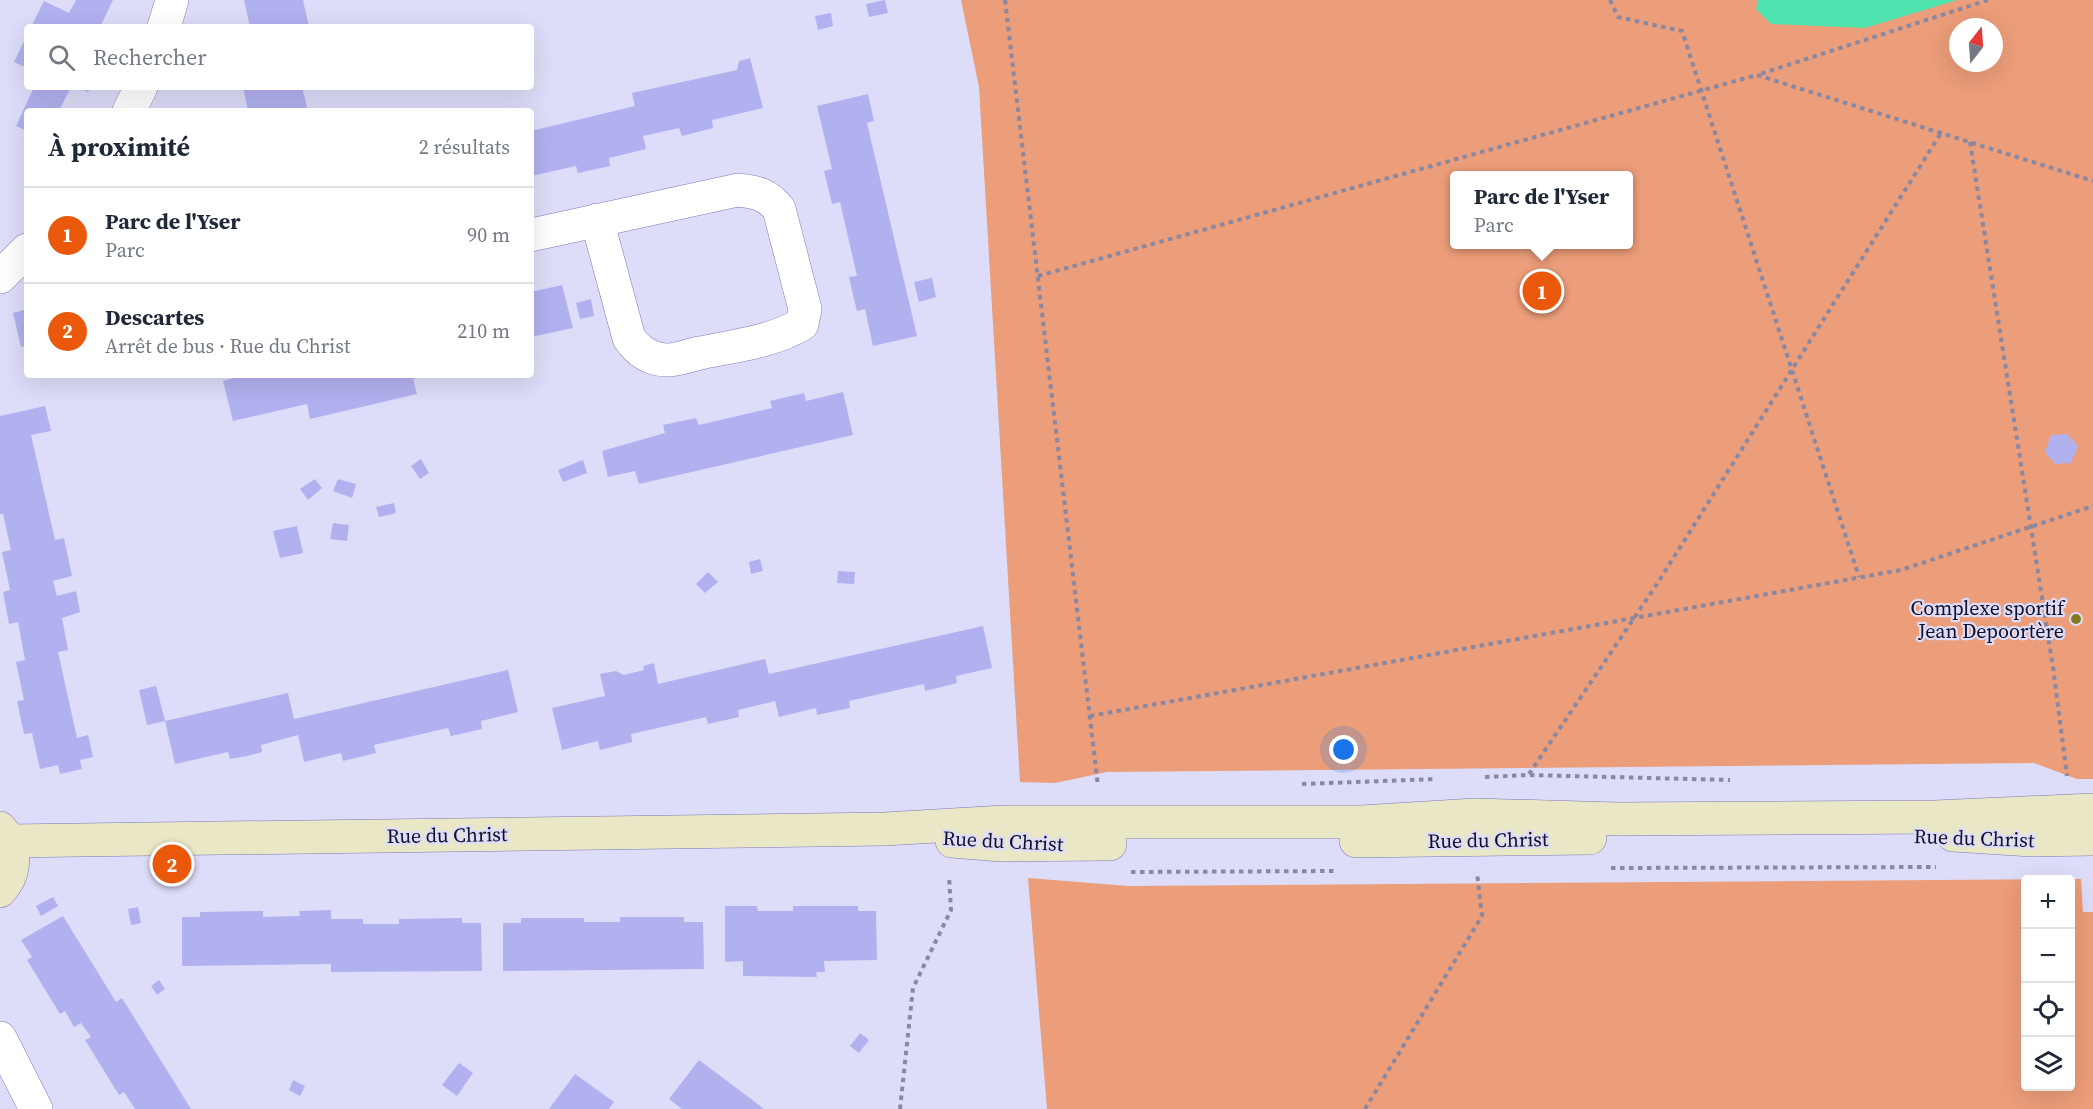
<!DOCTYPE html>
<html lang="fr">
<meta charset="utf-8">
<style>
:root{--surface:#fff;--page:#f6f6f7;--text:#1f2937;--muted:#747a83;--line:#e0e1e3;--accent:#ea580c}
body{margin:0;font-family:"Source Serif 4",serif;background:var(--page);color:var(--text)}
.controls{position:absolute;right:18px;bottom:18px;display:grid;overflow:hidden;border-radius:6px;box-shadow:0 6px 24px #0002}
.controls button{width:54px;height:54px;display:grid;place-items:center;padding:0;border:0;border-bottom:2px solid var(--line);background:var(--surface);color:var(--text);font:30px sans-serif}
.compass{position:absolute;left:1949px;top:18px;width:54px;height:54px;border-radius:50%;background:var(--surface);box-shadow:0 6px 24px #0002;rotate:17deg}
.you{position:absolute;left:1344px;top:750px;width:21px;height:21px;margin:-15px;border:4px solid #fff;border-radius:50%;background:#1a73e8;box-shadow:0 0 0 9px #1a73e833}
.badge{display:grid;place-items:center;width:39px;height:39px;border-radius:50%;background:var(--accent);color:#fff;font-size:20px;font-weight:700}
.pin{position:absolute;translate:-50% -50%;border:3px solid #fff;box-shadow:0 2px 6px #0006}
.popup{position:absolute;left:1450px;top:171px;width:183px;height:78px;box-sizing:border-box;display:grid;place-content:center;border-radius:6px;background:var(--surface);filter:drop-shadow(0 2px 4px #0005);font-size:20px;white-space:nowrap;color:var(--muted)}
.popup b{font-size:22px;color:var(--text)}
.popup::after{content:'';position:absolute;left:50%;top:100%;margin-left:-12px;border:12px solid transparent;border-top-color:var(--surface)}
.list{margin:0;padding:0;list-style:none}
h2{display:flex;justify-content:space-between;align-items:center;height:78px;margin:0;padding:0 24px;font-size:26px}
h2 small{font-size:20px;font-weight:400;color:var(--muted)}
.list li{display:grid;grid-template-columns:39px 1fr auto;gap:18px;align-items:center;box-sizing:border-box;height:96px;padding:0 24px;border-top:2px solid var(--line)}
.list b{display:block;font-size:22px;white-space:nowrap}
.list p{margin:0;font-size:20px;white-space:nowrap;color:var(--muted)}
.list em{font-size:20px;font-style:normal;color:var(--muted)}
.icon{flex:none;width:33px;height:33px;fill:none;stroke:currentColor;stroke-width:2;stroke-linecap:round;stroke-linejoin:round}
.map{position:relative;flex:none;width:2093px;height:1109px;overflow:hidden}
.search{position:absolute;background:var(--surface);box-shadow:0 6px 24px #0002;left:24px;top:24px;width:510px;height:66px;display:flex;align-items:center;gap:15px;box-sizing:border-box;padding:0 21px;border-radius:6px;color:var(--muted);font-size:22px}
.panel{position:absolute;background:var(--surface);box-shadow:0 6px 24px #0002;left:24px;top:108px;width:510px;height:270px;border-radius:6px}
.map>svg:first-child{display:block}
.green{fill:#ec9d79;fill-rule:evenodd}
.water{fill:#4fe4af}
.building{fill:#b2b1f0}
.lines{fill:none;stroke-linecap:round;stroke-linejoin:round}
.street-casing{stroke:#7c79b9;stroke-width:34}
.secondary-casing{stroke:#7c79b9;stroke-width:34}
.path{stroke:#8988a3;stroke-width:4;stroke-dasharray:4.5 4.5;stroke-linecap:butt}
.street{stroke:#fff;stroke-width:33}
.secondary{stroke:#eae7c6;stroke-width:33}
.poi-dot{fill:#817a20;stroke:#ddddf9;stroke-width:2}
.labels{text-anchor:middle;stroke-width:4.5;stroke-linejoin:round;paint-order:stroke}
.poi-label{font-size:20px;fill:#110f27;stroke:#ddddf9;text-anchor:end}
.street-label{font-size:20px;fill:#110f27;stroke:#ddddf9}
</style>
<div class="map">
<svg width="2093" height="1109" viewBox="0 0 2093 1109">
<rect width="100%" height="100%" fill="#ddddf9"/>
<g class="green">
<path d="M961,0H2093V779H2077L2034,763L1107,772L1055,783L1020,782L979,87ZM1958,27H1994V63H1958ZM1455,176H1629V244H1455Z"/>
<path d="M1028,878L1128,886L2081,879L2083,912H2093V1109H1047ZM2026,880H2070V1086H2026Z"/>
</g>
<path class="water" d="M1758,0H1957L1865,28L1771,24L1756,9Z"/>
<g class="building">
<path d="M76,0H113L100,27H31L44,1L69,13Z"/>
<path d="M244,0H303L309,27H250Z"/>
<path d="M885,0L888,13L869,17L866,4Z"/>
<path d="M831,13L833,26L818,30L815,16Z"/>
<path d="M27,35V68L14,62Z"/>
<path d="M750,58L763,108L712,120L713,128L682,136L679,128L643,136L646,149L609,158L610,166L578,173L576,166L531,176V131L635,106L632,93L737,70L739,61Z"/>
<path d="M34,87H71L59,111H27V131L16,126Z"/>
<path d="M77,87H91L88,92Z"/>
<path d="M243,87H302L308,111H248Z"/>
<path d="M868,94L874,121L867,123L917,336L873,346L865,309L857,311L853,295L849,277L857,276L840,202L832,204L824,171L832,169L817,106Z"/>
<path d="M932,278L936,297L919,302L914,282Z"/>
<path d="M562,285L573,328L531,337V292Z"/>
<path d="M591,299L594,316L580,319L576,303Z"/>
<path d="M27,309V346L21,347L13,313Z"/>
<path d="M245,375H426V376L413,379L417,394L310,419L307,404L233,421L223,381Z"/>
<path d="M843,392L853,435L639,484L635,471L608,477L602,451L665,433L663,425L696,418L699,425L772,408L770,401L804,393L806,401Z"/>
<path d="M45,406L51,431L31,435L55,540L64,538L72,576L53,581L57,596L76,591L80,612L62,618L68,650L58,652L77,738L88,735L93,757L80,760L82,769L60,774L58,765L40,769L32,733L24,734L17,701L24,700L16,662L25,660L18,622L9,624L3,592L10,590L2,552L11,550L3,514H0V416Z"/>
<path d="M2067,434L2078,446L2071,463L2055,464L2045,452L2051,435Z"/>
<path d="M421,459L429,473L420,479L411,466Z"/>
<path d="M583,460L587,473L563,482L558,470Z"/>
<path d="M315,479L322,488L308,500L300,489Z"/>
<path d="M338,479L356,484L352,498L333,491Z"/>
<path d="M394,503L396,513L379,517L376,507Z"/>
<path d="M333,523L349,525L347,541L330,539Z"/>
<path d="M297,526L303,553L280,558L273,531Z"/>
<path d="M760,559L763,571L751,574L749,562Z"/>
<path d="M838,571L855,572L854,584L837,583Z"/>
<path d="M708,572L718,582L705,593L696,584Z"/>
<path d="M983,626L992,668L956,676L957,683L925,691L924,684L849,701L850,708L817,715L816,708L779,717L775,701L738,710L739,717L708,724L706,717L631,734L632,742L600,750L598,741L562,750L552,708L605,696L600,674L616,671L624,675L644,670L643,666L654,663L658,684L765,659L769,674Z"/>
<path d="M508,670L518,712L481,721L482,729L451,736L448,728L374,745L376,753L343,761L341,753L304,762L298,735L261,745L262,752L247,756L230,759L228,752L175,764L165,721L147,725L139,690L156,686L165,721L288,693L294,719Z"/>
<path d="M53,897L58,906L41,916L36,906Z"/>
<path d="M725,906H757L758,911H793V906H858V911H876L877,960L824,961L825,972H816L817,977L743,976V961L725,962Z"/>
<path d="M138,907L141,923L131,925L128,909Z"/>
<path d="M331,910V919H363V924H399V919L462,918V923H481L482,971L331,972V964L182,966V917H200V912L263,911V917L300,916L299,911Z"/>
<path d="M63,916L116,1002L122,998L191,1109H135L124,1092L119,1095L85,1040L91,1037L81,1023L74,1027L65,1011L60,1014L27,960L32,957L21,940Z"/>
<path d="M620,917H684V922H703L704,969L503,971V923H521V918H584V922H620Z"/>
<path d="M159,980L165,989L157,995L151,986Z"/>
<path d="M860,1033L869,1040L859,1053L850,1046Z"/>
<path d="M699,1060L743,1093L764,1109H682L669,1099Z"/>
<path d="M459,1063L473,1073L457,1096L442,1085Z"/>
<path d="M575,1074L614,1102L609,1109H549Z"/>
<path d="M293,1080L305,1086L300,1096L289,1090Z"/>
</g>
<g class="lines">
<g class="street-casing">
<g id="street">
<path d="M164,27L172,0"/>
<path d="M129,111L141,87"/>
<path d="M531,235L738,190C756,192 767,194 779,209L805,309L802,324C772,342 733,346 700,353C690,355 678,360 668,360C651,360 638,351 629,338L597,220"/>
<path d="M0,277L27,250"/>
<path d="M0,1038L36,1109"/>
</g>
</g>
<g class="secondary-casing">
<g id="secondary">
<path d="M0,828C17,847 17,872 0,891"/>
<path d="M1953,835L2032,840L2093,839"/>
<path d="M9,841L885,829L1004,822H1361L1475,815L1617,819L1935,817L2093,810"/>
<path d="M952,841L1001,845L1110,844"/>
<path d="M1356,841L1590,838"/>
</g>
</g>
<g class="path">
<path d="M1005,0L1098,786"/>
<path d="M1610,0L1618,17L1682,31L1859,577"/>
<path d="M1988,0L1757,75L2093,181"/>
<path d="M1970,142L2053,667L2067,776"/>
<path d="M1038,276L1757,75"/>
<path d="M1090,716L1901,570L2093,506"/>
<path d="M1529,774L1655,587L1941,133"/>
<path d="M1485,777L1529,775L1730,780"/>
<path d="M1302,784L1436,779"/>
<path d="M1611,868L1936,867"/>
<path d="M1131,872L1337,871"/>
<path d="M900,1109L913,988L951,910L949,876"/>
<path d="M1365,1109L1482,916L1477,873"/>
</g>
<use href="#street" class="street"/>
<use href="#secondary" class="secondary"/>
</g>
<circle class="poi-dot" cx="2076" cy="619" r="6"/>
<g class="labels">
<g class="poi-label">
<text x="2064" y="615">Complexe sportif<tspan x="2064" dy="23">Jean Depoortère</tspan></text>
</g>
<g class="street-label">
<text transform="translate(447 835) rotate(-1)" y="7">Rue du Christ</text>
<text transform="translate(1974 838) rotate(2)" y="7">Rue du Christ</text>
<text transform="translate(1488 840) rotate(-1)" y="7">Rue du Christ</text>
<text transform="translate(1003 841) rotate(3)" y="7">Rue du Christ</text>
</g>
</g>
</svg>
<div class="controls">
<button>+</button>
<button>−</button>
<button><svg class="icon" aria-label="locate" viewBox="0 0 24 24"><circle cx="12" cy="12" r="6"/><path d="M12 2v4M12 18v4M2 12h4M18 12h4"/></svg></button>
<button><svg class="icon" aria-label="layers" viewBox="0 0 24 24"><path d="M12 4l9 5-9 5-9-5zM3 14l9 5 9-5"/></svg></button>
</div>
<svg class="compass" viewBox="-18 -18 36 36"><path d="M0-13l5 13h-10z" fill="#e53935"/><path d="M0 13l5-13h-10z" fill="#747a83"/></svg>
<div class="you"></div>
<div class="pin badge" style="left:1542px;top:291px">1</div>
<div class="popup"><b>Parc de l'Yser</b>Parc</div>
<div class="pin badge" style="left:172px;top:864px">2</div>
<div class="search"><svg class="icon" aria-label="search" viewBox="0 0 24 24"><circle cx="10" cy="10" r="6"/><path d="M15 15l6 6"/></svg>Rechercher</div>
<section class="panel">
<h2>À proximité<small>2 résultats</small></h2>
<ul class="list">
<li><span class="badge">1</span><div><b>Parc de l'Yser</b><p>Parc</p></div><em>90 m</em></li>
<li><span class="badge">2</span><div><b>Descartes</b><p>Arrêt de bus · Rue du Christ</p></div><em>210 m</em></li>
</ul>
</section>
</div>
